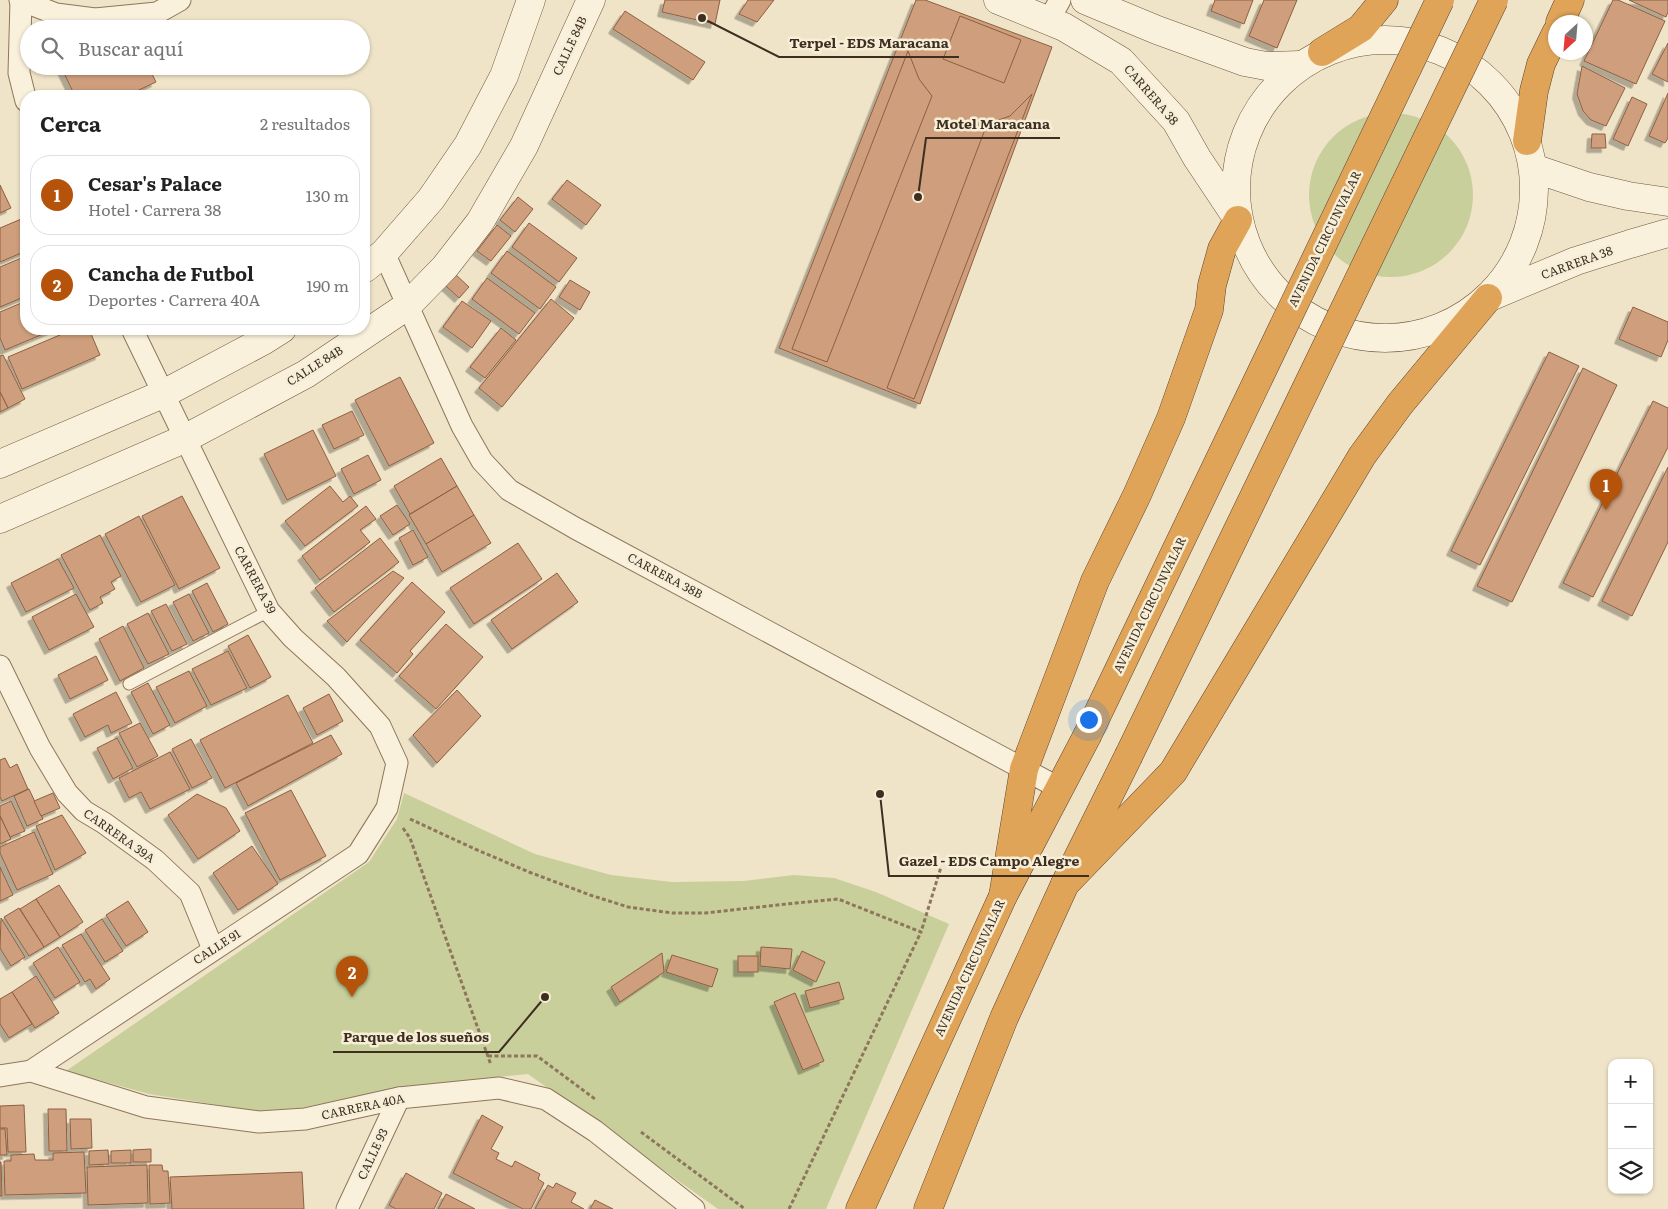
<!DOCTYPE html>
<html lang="es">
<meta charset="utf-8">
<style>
:root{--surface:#fff;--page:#f6f6f6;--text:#222;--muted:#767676;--line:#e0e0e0;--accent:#b45309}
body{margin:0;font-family:Literata,serif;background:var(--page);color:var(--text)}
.controls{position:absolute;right:15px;bottom:15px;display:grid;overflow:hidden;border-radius:10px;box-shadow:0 1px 4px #0004}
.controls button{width:45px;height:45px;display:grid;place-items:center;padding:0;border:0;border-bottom:1px solid var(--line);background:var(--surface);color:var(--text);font:25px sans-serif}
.compass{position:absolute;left:1548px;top:15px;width:45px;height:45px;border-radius:50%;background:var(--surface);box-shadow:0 1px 4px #0004;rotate:206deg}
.you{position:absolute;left:1088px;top:719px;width:18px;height:18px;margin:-12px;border:4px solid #fff;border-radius:50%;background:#1a73e8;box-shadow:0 0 0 8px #1a73e833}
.badge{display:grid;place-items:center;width:32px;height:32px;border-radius:50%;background:var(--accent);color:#fff;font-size:16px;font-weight:700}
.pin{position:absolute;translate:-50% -41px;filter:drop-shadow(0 1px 2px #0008)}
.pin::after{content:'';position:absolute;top:26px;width:18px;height:15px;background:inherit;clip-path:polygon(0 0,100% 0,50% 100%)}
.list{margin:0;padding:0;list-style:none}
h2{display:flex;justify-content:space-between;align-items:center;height:65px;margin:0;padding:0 20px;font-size:21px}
h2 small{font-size:16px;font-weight:400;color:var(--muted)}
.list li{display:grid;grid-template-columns:32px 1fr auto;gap:15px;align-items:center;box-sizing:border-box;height:80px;margin:0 10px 10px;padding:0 10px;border:1px solid var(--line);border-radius:20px}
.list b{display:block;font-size:19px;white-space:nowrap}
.list p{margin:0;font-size:16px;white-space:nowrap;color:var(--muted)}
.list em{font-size:16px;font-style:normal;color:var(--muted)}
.icon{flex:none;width:28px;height:28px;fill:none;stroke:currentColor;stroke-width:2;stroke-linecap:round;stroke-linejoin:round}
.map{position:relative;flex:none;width:1668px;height:1209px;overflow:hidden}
.search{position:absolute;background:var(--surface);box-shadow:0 1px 4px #0004;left:20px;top:20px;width:350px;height:55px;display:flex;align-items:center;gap:12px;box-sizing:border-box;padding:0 18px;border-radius:28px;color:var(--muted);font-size:19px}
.panel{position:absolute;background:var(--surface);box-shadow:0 1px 4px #0004;left:20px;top:90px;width:350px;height:245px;border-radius:20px}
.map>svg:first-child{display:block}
.green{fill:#c9cf9b}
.building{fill:#cf9f7d;stroke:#8d5f41;filter:url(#shadow)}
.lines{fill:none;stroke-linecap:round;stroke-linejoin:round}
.lane-casing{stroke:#8d765c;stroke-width:13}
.street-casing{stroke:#8d765c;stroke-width:23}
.secondary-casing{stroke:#6f573f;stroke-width:29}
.highway-casing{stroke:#5b4430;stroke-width:29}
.path{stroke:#8d765c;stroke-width:3;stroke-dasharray:4 2.5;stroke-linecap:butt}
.lane{stroke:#faf1dc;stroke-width:11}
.street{stroke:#faf1dc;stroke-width:21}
.secondary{stroke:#faf1dc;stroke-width:28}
.highway{stroke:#e0a458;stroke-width:28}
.highway-bridge-casing{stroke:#5b4430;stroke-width:29;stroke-linecap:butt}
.highway-bridge{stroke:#e0a458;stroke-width:28}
.labels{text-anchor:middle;stroke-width:5;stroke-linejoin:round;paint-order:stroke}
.street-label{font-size:12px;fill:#3d2e20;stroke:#f7eed8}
.leader{fill:none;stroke:#3d2e20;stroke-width:2}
.callout-dot{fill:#3d2e20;stroke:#f7eed8;stroke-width:2}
.callout-label{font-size:14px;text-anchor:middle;font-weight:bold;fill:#3d2e20;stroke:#f7eed8;stroke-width:5;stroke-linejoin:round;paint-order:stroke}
</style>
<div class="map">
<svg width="1668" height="1209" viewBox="0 0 1668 1209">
<defs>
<filter id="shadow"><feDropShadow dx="-4.5" dy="4.5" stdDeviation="0" flood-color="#0004"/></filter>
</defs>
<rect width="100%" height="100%" fill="#f0e4c8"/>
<g class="green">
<circle cx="1391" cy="195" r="82"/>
<path d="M404,793L535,854L611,875L672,882L744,881L794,875L834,878L876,892L949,924L826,1209H718L528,1074L401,1087L301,1108L256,1111L149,1094L66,1071L369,862L397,819Z"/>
</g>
<g class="building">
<path d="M665,0H720L715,24L662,12Z"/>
<path d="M748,0H774L757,22L739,14Z"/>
<path d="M916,0H925L1052,47L920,404L779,348Z"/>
<path d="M1215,0H1253L1244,24L1211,11Z"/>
<path d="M1264,0H1297L1277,48L1249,36Z"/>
<path d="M1613,0H1618L1665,21L1636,84L1584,61Z"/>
<path d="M1629,0H1668V12L1666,17Z"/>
<path d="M625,11L705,62L693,80L613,29Z"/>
<path d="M960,16L1021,40L1004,83L943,59Z"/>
<path d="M1668,43V82L1652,74Z"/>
<path d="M908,51L919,79L932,96L827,362L792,349Z"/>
<path d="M67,66H93L95,71L106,66H148L156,82L126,96H75L62,69Z"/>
<path d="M1582,66L1625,88L1606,126L1591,120L1583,111L1577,94Z"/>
<path d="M1668,93V138L1665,143L1649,136Z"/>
<path d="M1032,94L914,399L887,388L987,124L1010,116Z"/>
<path d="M1632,97L1647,104L1628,146L1613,139Z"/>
<path d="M1592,134H1605L1606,148H1591Z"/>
<path d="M567,180L601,205L586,225L552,199Z"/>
<path d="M0,185L11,208L0,213Z"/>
<path d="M518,197L533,209L515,232L500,220Z"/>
<path d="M26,217V251L0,262V228Z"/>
<path d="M529,223L577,258L559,282L512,247Z"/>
<path d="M497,225L511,236L491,261L477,251Z"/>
<path d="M507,251L556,287L540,309L491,273Z"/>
<path d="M26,256V296L0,307V267Z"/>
<path d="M455,274L469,287L459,298L445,285Z"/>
<path d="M487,278L535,313L519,334L472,299Z"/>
<path d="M570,280L590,292L580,310L559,297Z"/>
<path d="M551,299L574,318L502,407L479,388Z"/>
<path d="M26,301V329H55L5,350L0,338V312Z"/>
<path d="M462,301L491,321L472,348L443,327Z"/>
<path d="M1633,307L1668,322V340L1661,357L1619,339Z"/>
<path d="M501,328L516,340L485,378L470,367Z"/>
<path d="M74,329H89L100,355L22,389L8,357Z"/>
<path d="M1549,352L1579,366L1480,565L1451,551Z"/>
<path d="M3,355L25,399L8,408L0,392V356Z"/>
<path d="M1583,368L1617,385L1512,602L1477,586Z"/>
<path d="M400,377L434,443L389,466L355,400Z"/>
<path d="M0,392L8,408L0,412Z"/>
<path d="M1653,401L1668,408V447L1593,597L1563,583Z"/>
<path d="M352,411L364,435L334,449L322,425Z"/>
<path d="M313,430L336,476L287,500L264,454Z"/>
<path d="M368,455L381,480L354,494L341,469Z"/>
<path d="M441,458L457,486L410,514L394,486Z"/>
<path d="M1668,467V542L1632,616L1602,601Z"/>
<path d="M330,486L343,502L350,496L358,506L305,546L285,521Z"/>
<path d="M457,486L474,515L426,544L409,515Z"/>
<path d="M182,496L220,568L179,589L142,516Z"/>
<path d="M397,505L410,524L393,535L380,516Z"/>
<path d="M366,506L376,519L360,530L370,542L320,580L302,556Z"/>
<path d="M474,515L491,543L442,572L426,544Z"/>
<path d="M139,516L175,585L141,602L105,534Z"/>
<path d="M413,530L428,557L413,565L399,538Z"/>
<path d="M100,535L121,576L111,582L115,589L100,597L103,603L90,610L61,555Z"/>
<path d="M380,538L399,562L334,612L315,588Z"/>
<path d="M518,543L542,579L474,624L450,588Z"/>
<path d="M58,559L74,588L26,612L11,583Z"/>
<path d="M393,571L404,578L347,642L327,621Z"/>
<path d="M557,573L578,602L512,649L491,620Z"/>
<path d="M412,582L445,612L410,651L413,654L397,673L360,640Z"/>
<path d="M207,583L228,624L213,632L192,591Z"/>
<path d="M76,594L94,627L49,650L32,617Z"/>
<path d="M189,594L209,633L193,641L173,602Z"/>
<path d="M166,604L187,644L172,651L151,611Z"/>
<path d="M148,613L169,654L148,664L127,624Z"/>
<path d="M446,624L483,657L436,709L399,676Z"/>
<path d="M123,626L144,668L120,681L99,639Z"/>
<path d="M248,635L271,677L250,688L228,646Z"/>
<path d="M228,651L247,688L211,705L192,669Z"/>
<path d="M96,656L108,680L70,699L58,675Z"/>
<path d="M189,671L207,706L175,723L156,687Z"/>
<path d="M148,683L170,725L153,734L131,692Z"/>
<path d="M457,690L481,716L437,763L413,735Z"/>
<path d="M116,692L132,723L111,733L108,725L85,737L73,714Z"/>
<path d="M329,694L343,721L317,735L303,708Z"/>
<path d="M288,695L313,743L225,788L200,740Z"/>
<path d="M140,723L158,756L137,767L119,733Z"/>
<path d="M331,735L342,754L248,806L236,783Z"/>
<path d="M117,738L133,768L113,779L97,748Z"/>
<path d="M191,739L212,778L192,788L172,749Z"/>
<path d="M170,752L190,789L150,809L141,792L129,798L119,778Z"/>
<path d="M5,758L10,768L17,764L28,789L2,801L0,797V760Z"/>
<path d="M29,789L43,819L27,826L14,796Z"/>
<path d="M291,790L326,856L280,880L245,813Z"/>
<path d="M53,793L60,808L41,816L34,801Z"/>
<path d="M197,794L226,808L240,831L198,859L168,815Z"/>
<path d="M11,801L25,831L10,837L0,816V806Z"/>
<path d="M62,815L86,853L55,870L36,826Z"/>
<path d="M0,816L11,839L0,844Z"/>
<path d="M34,832L53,874L17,890L0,853V847Z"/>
<path d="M252,846L278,884L238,910L213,873Z"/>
<path d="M0,867L13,895L0,901Z"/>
<path d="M59,885L83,922L60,937L36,899Z"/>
<path d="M36,899L60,937L44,947L20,909Z"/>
<path d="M128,901L148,932L126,946L106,915Z"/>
<path d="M19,908L44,947L29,956L4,917Z"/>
<path d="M1,918L25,957L11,966L0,948Z"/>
<path d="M102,919L123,951L105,962L85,930Z"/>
<path d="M81,934L110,979L96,989L90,979L85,982L62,945Z"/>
<path d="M58,947L80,982L55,998L33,963Z"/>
<path d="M761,947L792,949L790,969L760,966Z"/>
<path d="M802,951L825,962L816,982L793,970Z"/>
<path d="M662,953L664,972L620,1002L611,987Z"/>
<path d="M672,955L718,969L712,987L666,972Z"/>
<rect x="738" y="956" width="20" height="16"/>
<path d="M36,976L59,1013L35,1028L12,992Z"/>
<path d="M839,982L844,999L810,1008L805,991Z"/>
<path d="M12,992L32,1024L9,1038L0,1024V999Z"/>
<path d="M795,993L824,1061L803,1070L774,1002Z"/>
<path d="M24,1105L26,1152H8L7,1128H0V1106Z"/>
<path d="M48,1109H66L67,1151H49Z"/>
<path d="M482,1115L503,1127L491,1149L499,1153L496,1159L512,1167L515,1161L540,1174L538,1179L544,1183L531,1209H523L453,1173Z"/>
<path d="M70,1119H91L92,1148L71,1149Z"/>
<path d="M0,1129H5L7,1155H0Z"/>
<path d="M151,1149V1162H133V1150Z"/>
<path d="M108,1150L109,1164L89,1165V1151Z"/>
<path d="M131,1150V1163H111V1151Z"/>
<path d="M84,1152L86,1193L5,1195L4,1161H11V1155L34,1154L35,1160H53V1153Z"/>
<path d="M0,1162H1L2,1196H0Z"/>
<path d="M147,1165L148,1203L88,1205L87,1167Z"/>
<path d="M149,1165H162L163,1171H168L170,1203L150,1204Z"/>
<path d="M302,1172L304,1209H172L170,1177Z"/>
<path d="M406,1173L442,1193L434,1209H396L389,1205Z"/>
<path d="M556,1183L576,1193L571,1202L584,1209H535L548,1185L553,1188Z"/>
<path d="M446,1194L475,1209H438Z"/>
<path d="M595,1200L613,1209H590Z"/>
</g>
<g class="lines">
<g class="lane-casing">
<path id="lane" d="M129,684L269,611"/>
</g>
<g class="street-casing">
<g id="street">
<path d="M20,0L56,14L95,19L157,13L180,0"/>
<path d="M21,1L19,73L26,101"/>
<path d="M1049,20L1060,0"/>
<path d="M384,253L462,426L482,461L509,490L575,528L1059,788"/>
<path d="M0,666L40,748L67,793L84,811L104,823L155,860L190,893L213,949"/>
<path d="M31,1071L358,854L387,808L397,763L380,726L336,677L293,638L269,611L132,329"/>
<path d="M0,1076L31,1071L146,1107L259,1122L305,1119L399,1098L499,1088L546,1099L595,1131L694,1209"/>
<path d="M347,1209L399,1098"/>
</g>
</g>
<g class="secondary-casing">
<g id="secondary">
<path d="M998,0L1064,27L1121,61L1176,121L1197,158L1237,218"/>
<path d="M1085,0L1157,30L1245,62L1266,66L1300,65"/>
<circle cx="1385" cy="189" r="149"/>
<path d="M1533,168L1589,187L1628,196L1668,202"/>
<path d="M364,269L384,253L431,199L468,145L504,76L531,0"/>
<path d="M1492,296L1576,261L1630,244L1668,233"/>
<path d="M0,464L163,394L263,341L282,329"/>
<path d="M0,519L184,439L306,374L407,306L445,267L480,222L524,146L591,0"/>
</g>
</g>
<g class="highway-casing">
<g id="highway">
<path d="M1560,22L1570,0"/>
<path d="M1322,52L1361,28L1384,0"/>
<path d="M1527,141L1534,91L1541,64L1556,33"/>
<path d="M1065,884L1173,772L1362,456L1400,404L1488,298"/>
<path d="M1003,896L1024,769L1095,581L1137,495L1171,418L1209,310L1212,285L1222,249L1238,220"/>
<path d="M860,1209L1003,896L1087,736"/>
<path d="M928,1209L1004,1018L1065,884L1128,757"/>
</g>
</g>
<g class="path">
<path d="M410,819L475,849L529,872L590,895L628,907L672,913H705L796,903L838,899L921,932L941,867"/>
<path d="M403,828L410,838L491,1065"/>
<path d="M488,1056H537L595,1099"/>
<path d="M641,1132L745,1209"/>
<path d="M789,1209L921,932"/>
</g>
<use href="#lane" class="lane"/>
<use href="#street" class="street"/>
<use href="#secondary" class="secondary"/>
<use href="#highway" class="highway"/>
<g class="highway-bridge-casing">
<g id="highway-bridge">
<path d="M1087,736L1440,0"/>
<path d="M1128,757L1494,0"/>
</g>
</g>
<use href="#highway-bridge" class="highway-bridge"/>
</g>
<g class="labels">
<g class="street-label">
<text transform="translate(570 46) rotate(-65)" y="4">CALLE 84B</text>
<text transform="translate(1151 95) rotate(49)" y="4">CARRERA 38</text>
<text transform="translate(1325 239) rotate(-64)" y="4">AVENIDA CIRCUNVALAR</text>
<text transform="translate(1577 263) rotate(-20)" y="4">CARRERA 38</text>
<text transform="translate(315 366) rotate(-32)" y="4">CALLE 84B</text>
<text transform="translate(665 576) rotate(28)" y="4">CARRERA 38B</text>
<text transform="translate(255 580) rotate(62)" y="4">CARRERA 39</text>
<text transform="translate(1150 605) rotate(-64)" y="4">AVENIDA CIRCUNVALAR</text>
<text transform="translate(119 836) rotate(35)" y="4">CARRERA 39A</text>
<text transform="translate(217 947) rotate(-33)" y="4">CALLE 91</text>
<text transform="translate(970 968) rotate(-65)" y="4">AVENIDA CIRCUNVALAR</text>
<text transform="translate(363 1107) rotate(-12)" y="4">CARRERA 40A</text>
<text transform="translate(373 1154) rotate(-65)" y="4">CALLE 93</text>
</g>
</g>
<path class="leader" d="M702 18L779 57H959M918 197L926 138H1060M880 794L889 876H1089M545 997L499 1052H333"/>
<g class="callout-dot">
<circle cx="702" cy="18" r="5"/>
<circle cx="918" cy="197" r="5"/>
<circle cx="880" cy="794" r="5"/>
<circle cx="545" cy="997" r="5"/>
</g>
<g class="callout-label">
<text x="869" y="48">Terpel - EDS Maracana</text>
<text x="993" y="129">Motel Maracana</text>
<text x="989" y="866">Gazel - EDS Campo Alegre</text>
<text x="416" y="1042">Parque de los sueños</text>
</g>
</svg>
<div class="controls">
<button>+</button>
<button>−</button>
<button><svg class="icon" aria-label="layers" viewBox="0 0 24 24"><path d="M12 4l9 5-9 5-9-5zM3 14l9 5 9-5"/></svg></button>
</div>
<svg class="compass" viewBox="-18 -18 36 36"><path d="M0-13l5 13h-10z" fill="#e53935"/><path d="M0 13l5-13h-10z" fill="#767676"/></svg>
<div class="you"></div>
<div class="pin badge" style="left:1606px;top:510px">1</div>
<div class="pin badge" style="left:352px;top:997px">2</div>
<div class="search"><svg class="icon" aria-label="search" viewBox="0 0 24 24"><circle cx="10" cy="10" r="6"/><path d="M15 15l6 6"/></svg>Buscar aquí</div>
<section class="panel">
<h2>Cerca<small>2 resultados</small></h2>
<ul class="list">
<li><span class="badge">1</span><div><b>Cesar's Palace</b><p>Hotel · Carrera 38</p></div><em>130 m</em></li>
<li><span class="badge">2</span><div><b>Cancha de Futbol</b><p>Deportes · Carrera 40A</p></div><em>190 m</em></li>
</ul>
</section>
</div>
